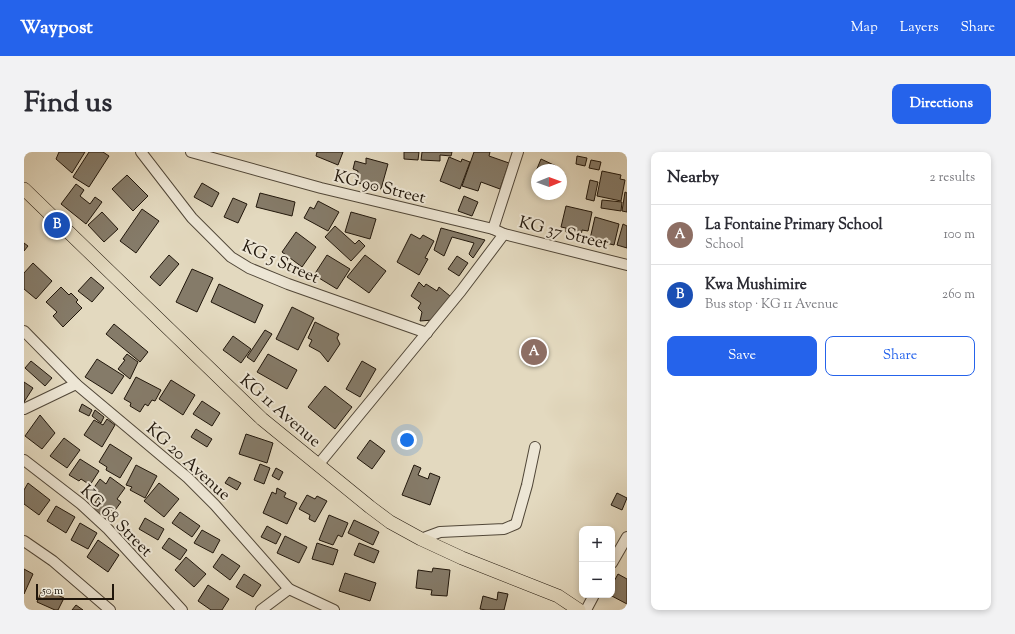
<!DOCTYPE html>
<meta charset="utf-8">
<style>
:root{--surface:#fff;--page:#f2f2f3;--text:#2b2b33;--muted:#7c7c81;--line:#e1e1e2;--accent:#2563eb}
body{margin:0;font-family:"Sorts Mill Goudy",serif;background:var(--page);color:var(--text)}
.controls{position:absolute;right:12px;bottom:12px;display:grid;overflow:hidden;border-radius:8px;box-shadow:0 2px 6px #0003}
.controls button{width:36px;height:36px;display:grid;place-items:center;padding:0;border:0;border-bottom:1px solid var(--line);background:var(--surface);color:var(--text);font:20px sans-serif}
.compass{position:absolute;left:507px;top:12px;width:36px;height:36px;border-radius:50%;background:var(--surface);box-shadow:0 2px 6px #0003;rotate:89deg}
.scale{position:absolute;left:12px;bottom:10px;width:78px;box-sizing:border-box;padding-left:4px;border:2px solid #20160b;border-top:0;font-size:11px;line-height:14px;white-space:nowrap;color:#20160b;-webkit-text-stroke:3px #ede6d5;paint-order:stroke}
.you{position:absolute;left:383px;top:288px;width:14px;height:14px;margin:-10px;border:3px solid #fff;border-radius:50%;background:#1a73e8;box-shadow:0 0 0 6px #1a73e833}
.badge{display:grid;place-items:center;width:26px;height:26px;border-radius:50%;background:var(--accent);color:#fff;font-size:13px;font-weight:700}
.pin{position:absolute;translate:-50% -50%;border:2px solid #fff;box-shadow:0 1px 4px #0006}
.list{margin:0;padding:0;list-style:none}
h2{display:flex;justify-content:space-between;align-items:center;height:52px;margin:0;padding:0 16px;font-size:17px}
h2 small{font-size:13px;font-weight:400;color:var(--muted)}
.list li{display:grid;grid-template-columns:26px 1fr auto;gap:12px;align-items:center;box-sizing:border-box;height:60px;padding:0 16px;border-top:1px solid var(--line)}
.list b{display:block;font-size:15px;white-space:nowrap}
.list p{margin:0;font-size:13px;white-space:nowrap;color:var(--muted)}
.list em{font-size:13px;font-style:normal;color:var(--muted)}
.actions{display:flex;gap:8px;padding:12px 16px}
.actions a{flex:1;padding:9px 0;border:1px solid var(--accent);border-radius:8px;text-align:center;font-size:14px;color:var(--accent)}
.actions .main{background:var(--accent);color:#fff}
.map{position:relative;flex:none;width:603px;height:458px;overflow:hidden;border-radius:8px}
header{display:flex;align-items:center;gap:24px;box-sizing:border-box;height:56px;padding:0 20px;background:var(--accent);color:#fff}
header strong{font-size:19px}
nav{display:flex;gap:22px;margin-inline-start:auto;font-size:14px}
.intro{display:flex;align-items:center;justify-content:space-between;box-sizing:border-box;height:96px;padding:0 24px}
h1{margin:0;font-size:28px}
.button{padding:10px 18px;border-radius:8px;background:var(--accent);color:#fff;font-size:14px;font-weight:700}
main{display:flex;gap:24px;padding:0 24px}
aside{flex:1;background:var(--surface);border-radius:8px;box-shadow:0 2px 6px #0003}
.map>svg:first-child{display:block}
.building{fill:#857b69;stroke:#20160b}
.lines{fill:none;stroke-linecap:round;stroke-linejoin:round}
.minor-casing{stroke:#514738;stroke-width:12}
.major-casing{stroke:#20160b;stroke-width:14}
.minor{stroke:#ede6d5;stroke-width:10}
.major{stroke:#e3d9bf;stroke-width:13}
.labels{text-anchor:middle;stroke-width:4;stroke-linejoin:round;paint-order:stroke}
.street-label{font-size:17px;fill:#20160b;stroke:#ede6d5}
</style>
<header>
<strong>Waypost</strong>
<nav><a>Map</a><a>Layers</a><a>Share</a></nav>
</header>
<div class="intro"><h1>Find us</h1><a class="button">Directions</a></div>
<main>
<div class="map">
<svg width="603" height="458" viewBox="0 0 603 458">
<rect width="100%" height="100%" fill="#e3d9bf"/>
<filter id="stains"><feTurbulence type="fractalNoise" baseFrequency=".005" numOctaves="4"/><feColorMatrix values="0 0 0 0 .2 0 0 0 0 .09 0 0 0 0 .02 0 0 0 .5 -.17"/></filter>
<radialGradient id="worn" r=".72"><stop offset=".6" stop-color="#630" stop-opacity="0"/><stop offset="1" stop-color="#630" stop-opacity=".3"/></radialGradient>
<g class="building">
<path d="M35,0H61L48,21L32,7Z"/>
<path d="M65,0H79L85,4L65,35L49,25Z"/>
<path d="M293,0H319L314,13L292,4Z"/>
<path d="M380,0H395L394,8L380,7Z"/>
<path d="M398,0H428L427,4L416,3V9L397,8Z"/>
<path d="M450,0H466L465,4L485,11L476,37L457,30L454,39L438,34Z"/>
<path d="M553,4L563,6L561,14L552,12Z"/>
<path d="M425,5L437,10L438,7L446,10L436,37L416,29Z"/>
<path d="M342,6L364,12L357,37L331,30L334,19L329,17L331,9L342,12Z"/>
<path d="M517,7L532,14L530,17L532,18H513V33V31L508,29Z"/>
<path d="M567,8L577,10L575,18L565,16Z"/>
<path d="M578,19L597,23L596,27L601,28L597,49L573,44Z"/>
<path d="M537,20L541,22L537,30Z"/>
<path d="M103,23L124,44L109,59L88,37Z"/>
<path d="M566,28L574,30L570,49L562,47Z"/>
<path d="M178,31L195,41L188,55L170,45Z"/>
<path d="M52,32L60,38L56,44L66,52L71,45L78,50L62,72L37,52Z"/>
<path d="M601,40L603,41V60L598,59Z"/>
<path d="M236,41L271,50L268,64L232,55Z"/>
<path d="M440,44L454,50L448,64L434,59Z"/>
<path d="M209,46L223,52L214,71L200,65Z"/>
<path d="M578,48L598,50L597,59L577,56Z"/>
<path d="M294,49L315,60L304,79L280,66L286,55L290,57Z"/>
<path d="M542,54L568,60L564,79L558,78L557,84L542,80V76L537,75Z"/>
<path d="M118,57L135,69L112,101L96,89Z"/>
<path d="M78,60L94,77L80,90L64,73Z"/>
<path d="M327,60L352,67L346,87L321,80Z"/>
<path d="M571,65L595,72L590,93L566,87Z"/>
<path d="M599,72L603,74V96L593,93Z"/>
<path d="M311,74L331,92L335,88L341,94L327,109L301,85Z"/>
<path d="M417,76L461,88L449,106L445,102L450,91L428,85L420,104L410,98Z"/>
<path d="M272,80L292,95L278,115L258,100Z"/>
<path d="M387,82L396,87L399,83L410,89L401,106L404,107L395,123L373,110Z"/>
<path d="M0,91L4,94L0,99Z"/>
<path d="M145,103L155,112L136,134L126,125Z"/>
<path d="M303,103L326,117L313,137L290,123Z"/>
<path d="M341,103L362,119L345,141L323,125Z"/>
<path d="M433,104L444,111L435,124L424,117Z"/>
<path d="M9,111L28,129L12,147L0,137V121Z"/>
<path d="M168,117L189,126L173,160L152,150Z"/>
<path d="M67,125L80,136L68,150L54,139Z"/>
<path d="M395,130L400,135L402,132L413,139L415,135L426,144L409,168L396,169L398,160L394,156L397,151L387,144Z"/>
<path d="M195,132L239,153L231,171L187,150Z"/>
<path d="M37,135L45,143L47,141L54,148L52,150L58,156L39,175L29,164L33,160L22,150Z"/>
<path d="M268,155L290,166L274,198L252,187Z"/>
<path d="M291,170L315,182L313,186L316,192L304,210L296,200L285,194L288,188L284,186Z"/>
<path d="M90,172L124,200L116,210L82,182Z"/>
<path d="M241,178L248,182L230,210L223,205Z"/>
<path d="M209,184L227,197L217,211L199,198Z"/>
<path d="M103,202L114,210L106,227L94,217L101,208L99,207Z"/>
<path d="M244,202L273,218L263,237L233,220Z"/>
<path d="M73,207L100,224L88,242L61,225Z"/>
<path d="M7,209L28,226L21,234L1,216Z"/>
<path d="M338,209L352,217L336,245L322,237Z"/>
<path d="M112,225L137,238L131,249L128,248L124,254L121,252L116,260L106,254L107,251L100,247Z"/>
<path d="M147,228L171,243L159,263L135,247Z"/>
<path d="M0,230L9,236L0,250Z"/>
<path d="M301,234L328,255L311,277L284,255Z"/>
<path d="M178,249L196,261L188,274L169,262Z"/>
<path d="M58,252L68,258L65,264L55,259Z"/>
<path d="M71,258L80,265L77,271L68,264Z"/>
<path d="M16,263L31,281L18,297L1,284Z"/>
<path d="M83,267L91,273L78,295L60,283L70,268L79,273Z"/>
<path d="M172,277L188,287L183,295L167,285Z"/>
<path d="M222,282L249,291L243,311L215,302Z"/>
<path d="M40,286L56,298L43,316L26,304Z"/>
<path d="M346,288L361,299L348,317L333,306Z"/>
<path d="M86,292L108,306L96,326L82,318L83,315L75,310Z"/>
<path d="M56,307L75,319L66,333L57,327L55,329L45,323Z"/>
<path d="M236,312L246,316L240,332L230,328Z"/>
<path d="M112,313L133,324L121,346L106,338L108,335L102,333Z"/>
<path d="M390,313L397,316L394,323L404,327L406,321L416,325L406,353L378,343Z"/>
<path d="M252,316L259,320L255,328L248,324Z"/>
<path d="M86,325L101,336L93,347L97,350L84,368L67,356L77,342L69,337L76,327L82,332Z"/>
<path d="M205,325L217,331L213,338L201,331Z"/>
<path d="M4,331L26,348L15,363L0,352V338Z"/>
<path d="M135,331L155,347L140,365L120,349Z"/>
<path d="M253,336L262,341L260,345L273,351L263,372L239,361L248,340L252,342Z"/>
<path d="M593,341L603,346L598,358L587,353Z"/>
<path d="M283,343L291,347L293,344L303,349L291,370L285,367L286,363L275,357Z"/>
<path d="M32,354L51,365L42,381L23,369Z"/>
<path d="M156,360L176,374L168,385L148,371Z"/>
<path d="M305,363L324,371L318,385L314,383L309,393L295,388Z"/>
<path d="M121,366L140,377L134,388L115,377Z"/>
<path d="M330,368L355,380L349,393L324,381Z"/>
<path d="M56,371L73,381L64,397L47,388Z"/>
<path d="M243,374L257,382L252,392L237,385Z"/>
<path d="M178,378L196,388L189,401L170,391Z"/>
<path d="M261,384L283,395L275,411L253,401Z"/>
<path d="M145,386L163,398L156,408L138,396Z"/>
<path d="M74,388L95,403L84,420L63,405Z"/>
<path d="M293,391L314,398L309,413L288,407Z"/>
<path d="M335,391L355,399L350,411L330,403Z"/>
<path d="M198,402L216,414L206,428L189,415Z"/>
<path d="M162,405L182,422L170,435L151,418Z"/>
<path d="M409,416L426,418L423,444L407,443L408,438L392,436L394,418L408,420Z"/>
<path d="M0,417L9,422L0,442Z"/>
<path d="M321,421L352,431L346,449L315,439Z"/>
<path d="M220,422L237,433L229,445L212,435Z"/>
<path d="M594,422L603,427V452L586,443H588V433Z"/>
<path d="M184,433L205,447L198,458H187L174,449Z"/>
<path d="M19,436L40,446L34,458H31L13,450Z"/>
<path d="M474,440L484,442L480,458H462L456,457L459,444L473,448Z"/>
<path d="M52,453L59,458H48Z"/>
</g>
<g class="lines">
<g class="minor-casing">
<g id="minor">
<path d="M117,0L168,66L207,105L225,116L264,132L403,181"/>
<path d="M167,0L297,36L469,77L480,82L603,113"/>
<path d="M469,77L494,0"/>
<path d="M0,179L52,232L164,326L191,353L265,437L310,458"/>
<path d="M0,257L52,232"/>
<path d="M0,308L57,352L83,376L158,458"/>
<path d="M294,313L437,139L480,82"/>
<path d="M397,387L416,380L480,377L492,372L503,333L511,295"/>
<path d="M0,389L29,409L86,458"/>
<path d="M588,411L603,385"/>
<path d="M237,458L265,437"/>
<path d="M562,458L570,443"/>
</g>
</g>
<g class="major-casing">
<path id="major" d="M0,37L238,267L346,355L366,370L397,387L438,406L534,444L555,458"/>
</g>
<use href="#minor" class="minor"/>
<use href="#major" class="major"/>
</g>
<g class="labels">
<g class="street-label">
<text transform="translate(356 34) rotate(14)" y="6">KG 90 Street</text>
<text transform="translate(540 80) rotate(14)" y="6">KG 37 Street</text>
<text transform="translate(257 109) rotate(24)" y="6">KG 5 Street</text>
<text transform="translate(257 258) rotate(41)" y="6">KG 11 Avenue</text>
<text transform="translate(165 309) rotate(42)" y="6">KG 20 Avenue</text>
<text transform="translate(93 368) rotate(45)" y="6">KG 68 Street</text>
</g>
</g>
<rect width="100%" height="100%" filter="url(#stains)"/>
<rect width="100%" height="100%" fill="url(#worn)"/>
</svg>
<div class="controls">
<button>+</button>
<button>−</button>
</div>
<svg class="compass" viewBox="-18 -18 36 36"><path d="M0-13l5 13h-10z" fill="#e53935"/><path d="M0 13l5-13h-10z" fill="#7c7c81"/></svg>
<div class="scale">50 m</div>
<div class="you"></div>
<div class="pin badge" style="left:510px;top:200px;background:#8d6e63">A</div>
<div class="pin badge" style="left:33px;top:73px;background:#1a4fb4">B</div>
</div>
<aside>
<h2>Nearby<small>2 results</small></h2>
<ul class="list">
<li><span class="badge" style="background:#8d6e63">A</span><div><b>La Fontaine Primary School</b><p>School</p></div><em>100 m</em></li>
<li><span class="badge" style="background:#1a4fb4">B</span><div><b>Kwa Mushimire</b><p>Bus stop · KG 11 Avenue</p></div><em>260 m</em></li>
</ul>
<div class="actions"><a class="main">Save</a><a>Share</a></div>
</aside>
</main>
